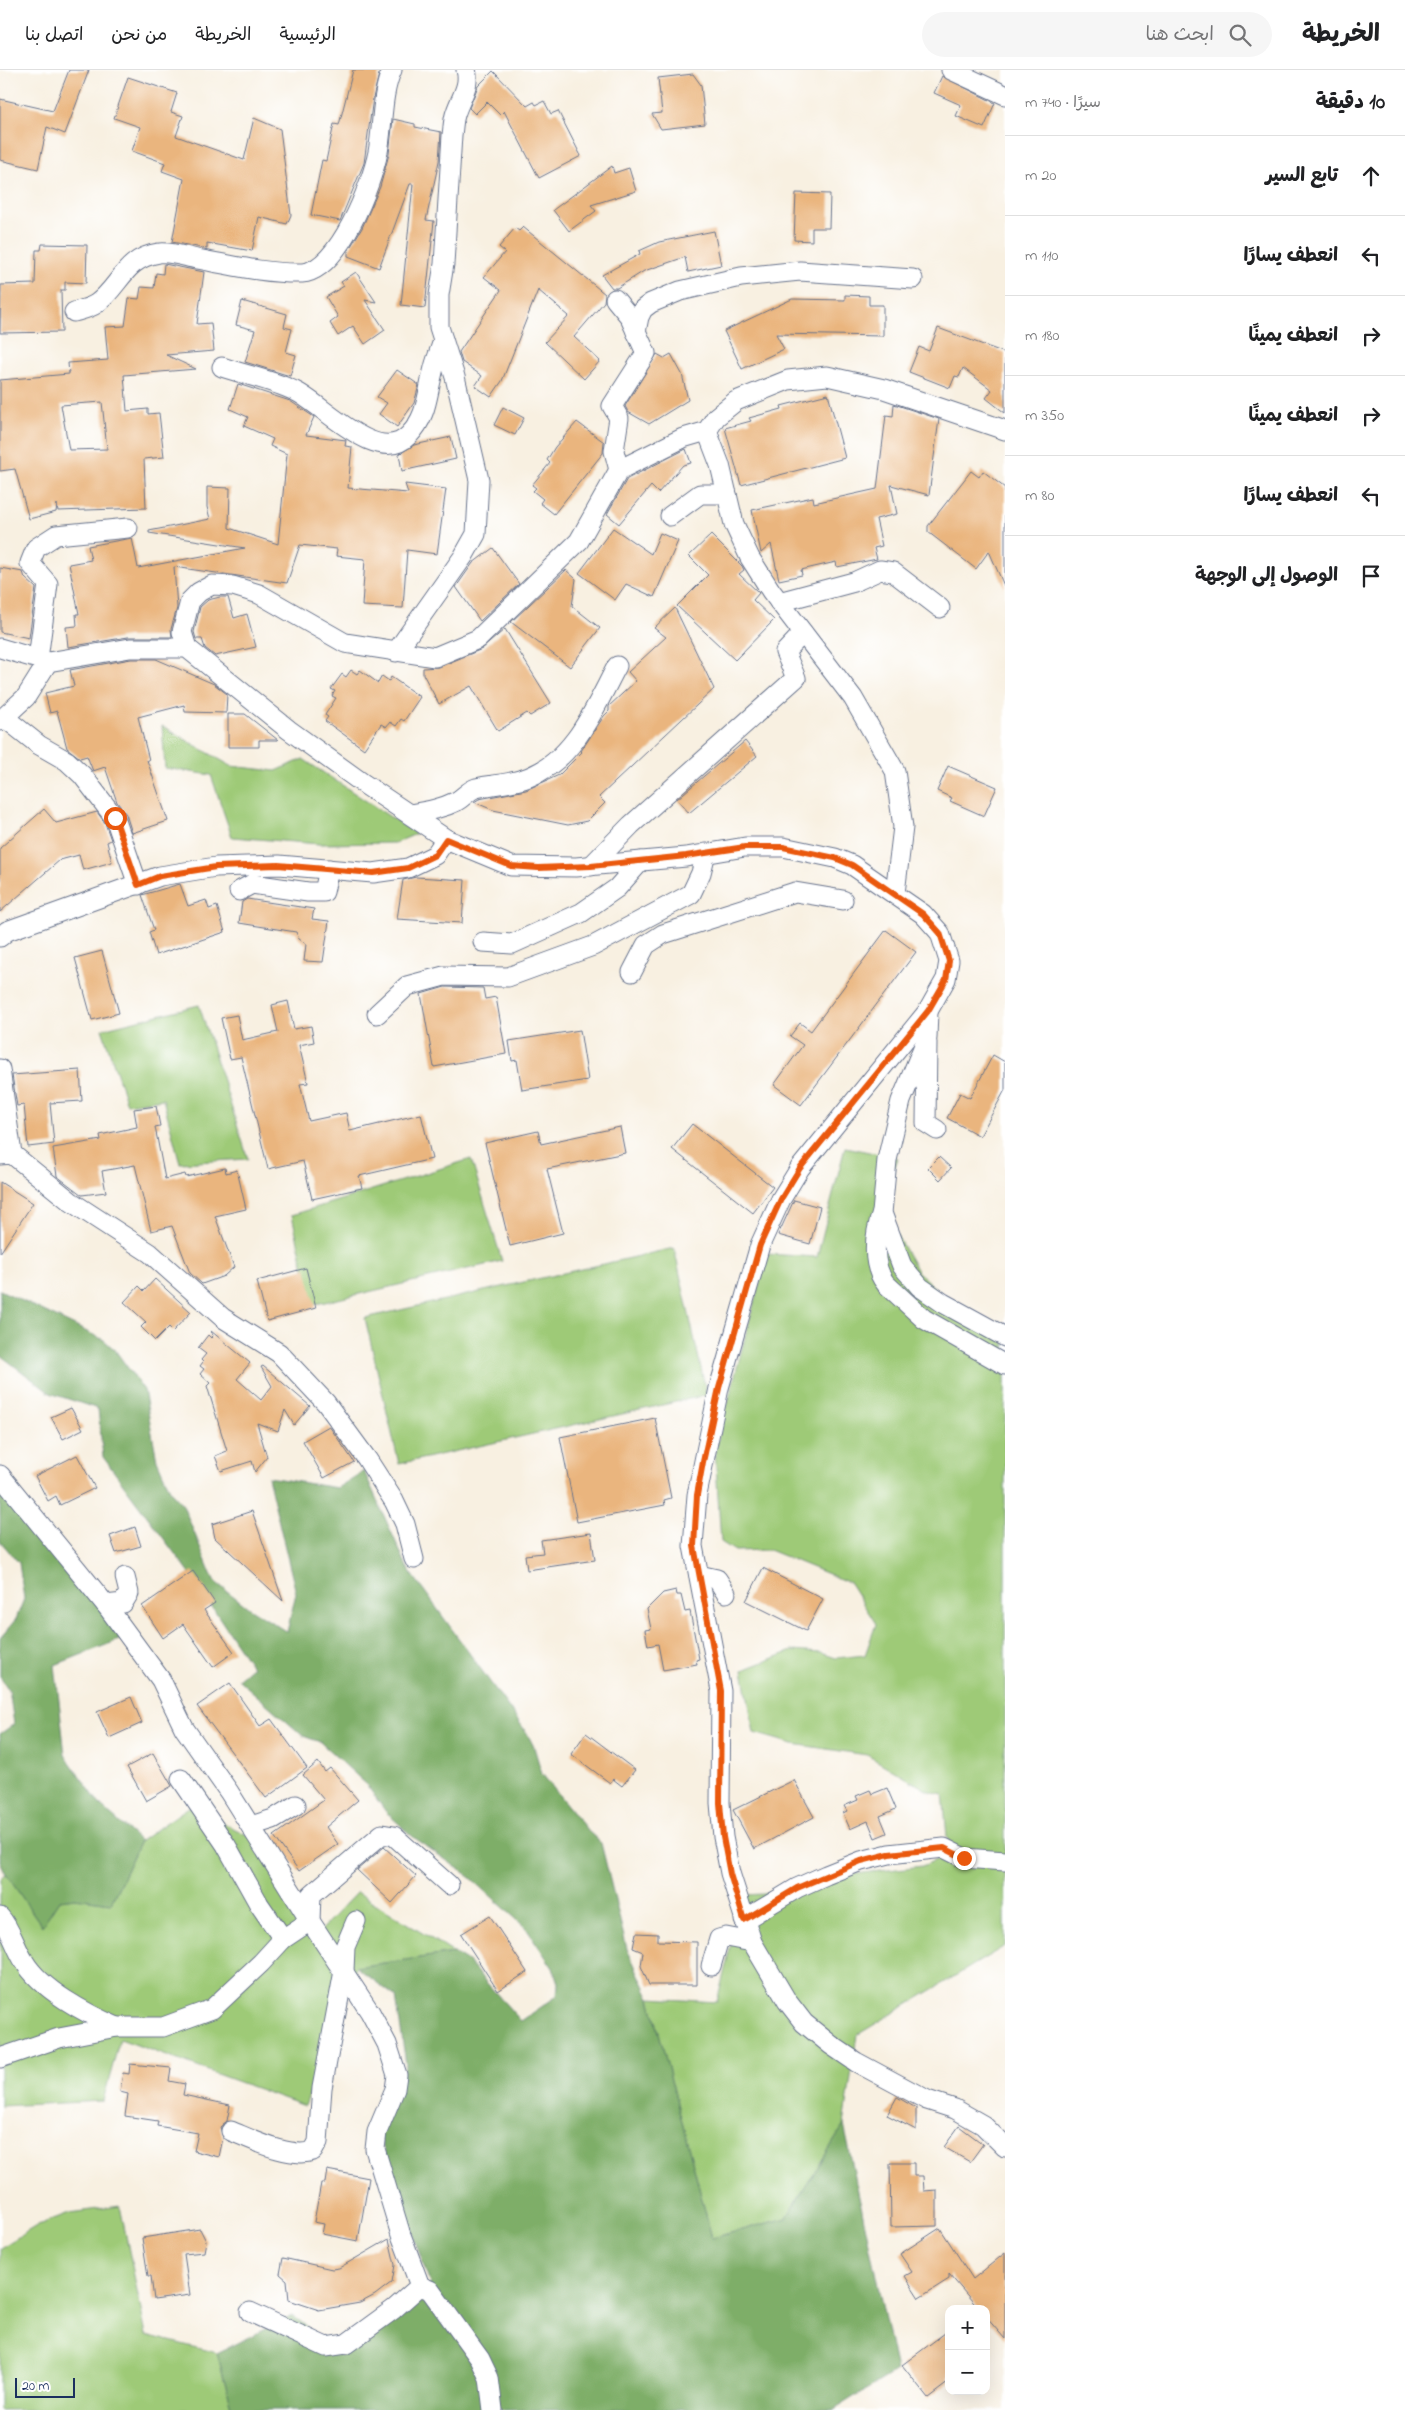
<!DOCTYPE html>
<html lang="ar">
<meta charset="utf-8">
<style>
:root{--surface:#fff;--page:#f6f6f6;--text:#202124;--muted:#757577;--line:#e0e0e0}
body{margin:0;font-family:"Indie Flower","Playpen Sans Arabic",sans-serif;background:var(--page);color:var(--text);direction:rtl}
.controls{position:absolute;right:15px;bottom:15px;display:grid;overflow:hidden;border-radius:10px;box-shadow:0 5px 20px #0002}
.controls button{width:45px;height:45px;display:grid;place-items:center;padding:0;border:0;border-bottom:1px solid var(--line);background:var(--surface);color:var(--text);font:25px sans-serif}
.scale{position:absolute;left:15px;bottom:12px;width:60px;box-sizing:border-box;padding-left:5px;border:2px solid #1b2f5e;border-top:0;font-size:14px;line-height:18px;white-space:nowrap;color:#1b2f5e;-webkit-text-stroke:4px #fff;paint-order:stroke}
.stop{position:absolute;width:15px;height:15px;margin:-11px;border:4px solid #ea580c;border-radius:50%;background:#fff}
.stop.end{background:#ea580c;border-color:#fff;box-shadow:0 1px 5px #0008}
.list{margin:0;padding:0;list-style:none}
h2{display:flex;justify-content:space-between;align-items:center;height:65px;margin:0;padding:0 20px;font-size:21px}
h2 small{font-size:16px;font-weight:400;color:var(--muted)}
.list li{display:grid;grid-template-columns:32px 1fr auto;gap:15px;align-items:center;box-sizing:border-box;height:80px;padding:0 20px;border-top:1px solid var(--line)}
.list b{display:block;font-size:19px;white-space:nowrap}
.list em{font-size:16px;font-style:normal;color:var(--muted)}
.icon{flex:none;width:28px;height:28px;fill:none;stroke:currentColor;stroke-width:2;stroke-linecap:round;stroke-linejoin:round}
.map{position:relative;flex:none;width:1005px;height:2340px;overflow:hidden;direction:ltr}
header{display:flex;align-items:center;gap:30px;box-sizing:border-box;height:70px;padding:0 25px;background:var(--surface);border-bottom:1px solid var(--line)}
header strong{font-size:24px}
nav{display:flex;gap:28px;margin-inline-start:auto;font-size:18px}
.search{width:350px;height:45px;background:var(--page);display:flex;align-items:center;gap:12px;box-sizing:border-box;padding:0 18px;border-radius:28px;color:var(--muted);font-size:19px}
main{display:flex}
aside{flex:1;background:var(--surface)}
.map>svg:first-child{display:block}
.green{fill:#9eca77;stroke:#5c7c6a}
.forest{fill:#7eae68;stroke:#4c6e63}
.building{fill:#eab57e;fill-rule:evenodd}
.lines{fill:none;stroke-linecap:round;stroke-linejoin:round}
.street-casing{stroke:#68738c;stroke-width:21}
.street{stroke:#fff;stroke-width:19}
.route{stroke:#ea580c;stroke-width:6}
</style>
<header>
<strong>الخريطة</strong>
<div class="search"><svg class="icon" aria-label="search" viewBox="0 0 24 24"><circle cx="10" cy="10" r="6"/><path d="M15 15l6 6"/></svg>ابحث هنا</div>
<nav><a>الرئيسية</a><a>الخريطة</a><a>من نحن</a><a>اتصل بنا</a></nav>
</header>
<main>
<aside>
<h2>10 دقيقة<small>سيرًا · 740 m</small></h2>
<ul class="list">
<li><svg class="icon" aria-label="ahead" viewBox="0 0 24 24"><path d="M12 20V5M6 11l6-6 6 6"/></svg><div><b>تابع السير</b></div><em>20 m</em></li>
<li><svg class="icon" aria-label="left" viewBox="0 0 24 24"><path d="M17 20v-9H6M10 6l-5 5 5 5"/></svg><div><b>انعطف يسارًا</b></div><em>110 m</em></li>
<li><svg class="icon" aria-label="right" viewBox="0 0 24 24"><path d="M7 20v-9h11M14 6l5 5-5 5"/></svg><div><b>انعطف يمينًا</b></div><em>180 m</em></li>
<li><svg class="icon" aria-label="right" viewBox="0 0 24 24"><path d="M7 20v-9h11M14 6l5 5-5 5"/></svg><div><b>انعطف يمينًا</b></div><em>350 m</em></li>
<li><svg class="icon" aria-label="left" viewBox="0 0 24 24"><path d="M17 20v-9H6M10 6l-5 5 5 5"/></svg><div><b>انعطف يسارًا</b></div><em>80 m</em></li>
<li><svg class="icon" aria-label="arrive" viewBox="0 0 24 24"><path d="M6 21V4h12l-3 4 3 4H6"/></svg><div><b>الوصول إلى الوجهة</b></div></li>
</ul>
</aside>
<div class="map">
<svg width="1005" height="2340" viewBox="0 0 1005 2340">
<rect width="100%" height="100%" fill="#fff"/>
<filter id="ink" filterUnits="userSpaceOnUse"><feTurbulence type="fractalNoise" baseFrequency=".02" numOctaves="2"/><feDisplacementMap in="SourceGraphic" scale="10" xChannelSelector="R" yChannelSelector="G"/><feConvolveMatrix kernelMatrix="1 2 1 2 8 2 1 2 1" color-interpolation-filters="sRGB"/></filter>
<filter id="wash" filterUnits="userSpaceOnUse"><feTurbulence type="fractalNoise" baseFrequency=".0096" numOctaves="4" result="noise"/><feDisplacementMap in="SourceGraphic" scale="20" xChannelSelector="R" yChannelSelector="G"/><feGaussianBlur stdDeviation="1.12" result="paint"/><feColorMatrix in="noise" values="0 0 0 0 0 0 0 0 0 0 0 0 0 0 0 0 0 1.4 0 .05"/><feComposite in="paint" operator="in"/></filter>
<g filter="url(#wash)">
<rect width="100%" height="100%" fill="#f8f0e1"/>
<g class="green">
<path d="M162,656L231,696L276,701L303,689L416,764L395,773L319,774L232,767L211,705L165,698Z"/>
<path d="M199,935L248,1089L180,1093L163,1029L127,1034L102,959Z"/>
<path d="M845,1077L898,1088L881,1138L917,1201L970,1252L1005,1273V1876L857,1965L844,2055L786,2148L712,2168L650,1928L717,1932L743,1825L764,1824L855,1804L922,1796L952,1783L947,1767L943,1724L928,1721L867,1685L793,1674L754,1663L743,1600L792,1581L821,1583L836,1588L865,1585L876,1554L850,1513L769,1480L735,1481L721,1472L715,1381L767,1184L817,1187Z"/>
<path d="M471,1089L502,1191L312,1235L292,1145Z"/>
<path d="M674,1178L707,1325L399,1394L365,1248Z"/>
<path d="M190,1736L253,1768L312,1869L357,1822L454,1883L356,1897L305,2036L120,1969L103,2031L0,2036V1808L6,1804L42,1856L59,1830L75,1828L111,1833L140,1771Z"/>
<path d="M120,2136L146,2265L217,2283L233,2340H0V2178L38,2155L69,2143Z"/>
</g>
<g class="forest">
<path d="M0,1220L104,1270L115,1280L144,1320L157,1390L171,1422L183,1435L214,1511L249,1538L287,1562L296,1523L268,1407L337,1418L364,1401L407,1497L527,1663L534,1677L542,1704L588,1761L601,1773L627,1879L650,1928L712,2168L786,2148L844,2055L896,2301L834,2340H233L217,2283L293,2245L341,2286L430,2214L379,2066L406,1994L396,1927L356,1897L454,1883L468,1892L521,1951L557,1926L558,1913L553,1898L526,1858L470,1807L412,1766L386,1742L366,1714L320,1672L303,1666L238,1609L252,1597L193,1508L103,1387L98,1339L50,1323L0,1285Z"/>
<path d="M0,1414L124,1568L55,1595L65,1685L101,1736L140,1771L111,1833L75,1828L59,1830L42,1856L6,1804L0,1791V1664L14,1654L9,1620L0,1607V1568L16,1549L24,1529L19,1493L0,1471Z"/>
</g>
<g id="blocks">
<g class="building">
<path d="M69,0H89L65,64L47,57L38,99L0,90V29L53,41Z"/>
<path d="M353,0H380L373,28L364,93L340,151L311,145L322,90L326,91L334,54L339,55Z"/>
<path d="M493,1L527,36L534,32L536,35L544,31L551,44L558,41L581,86L539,108L504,41L500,45L487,32L475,44L469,38L478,16Z"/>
<path d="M693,4L701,15L705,54L661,59L652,44L662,43L658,8Z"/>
<path d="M942,6L995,33L984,58L956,46L961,35L934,23Z"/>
<path d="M128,7L177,23L171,42L183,46L176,66L244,90L254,48L280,59L291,145L287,154L259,147L252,181L207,173V179L172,172L184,109L162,101L165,93L132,81L140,57L114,48Z"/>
<path d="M393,49L415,54V57L441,62L439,91L426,150L434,151L425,238L401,235L413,114H410L379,198L348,186V181L362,158L380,117L389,84Z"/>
<path d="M612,96L614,103L629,98L636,121L591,135L596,141L569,161L553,140Z"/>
<path d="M796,123L830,124L829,158H812V171L794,170Z"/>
<path d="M523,157L605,224L604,232L574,267L600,291L584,309L545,272L569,246L538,220L502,311L491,327L475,316L482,306L462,292L459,282L501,220L484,207L505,182L499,177L515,158L519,161Z"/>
<path d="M714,161L721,195L688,202L685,187L644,201L617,218H612L602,205L640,184L639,181L659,172Z"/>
<path d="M42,174L87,175L86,213L65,212V220H61L62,262L0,263L1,215L35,214L36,180H41Z"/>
<path d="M164,194L204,202L197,254L211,253L214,281L166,285L196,299L124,305L127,341L148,339V344L159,343L164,387L144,389L146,438L58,441L57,434L56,442L29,449L15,399L0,401V310L69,304L68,293L108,290L105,257L125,256L129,228L139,229L141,217L154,218L156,203L163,204ZM102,332L107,379L69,380L61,335Z"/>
<path d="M356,202L376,232L365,230L385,260L365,274L353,256L338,266L330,253L338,247L326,227L344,216L341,212Z"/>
<path d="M845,225L869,226V235H883V266L776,264L784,279L742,299L724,261L792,229L845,230Z"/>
<path d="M242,231L287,244L284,257L292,259L286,282L296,285L290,306L245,292L255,260L236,255Z"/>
<path d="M938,258L1005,283V343L986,328L992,320L963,298L959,307L955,306L950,318L909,302L919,277L929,281Z"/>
<path d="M657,284L664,288L671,284L682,304L688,330L649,354L628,342L625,336Z"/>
<path d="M397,300L419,315L414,333L397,357L379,344L387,333L377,327Z"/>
<path d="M238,314L290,331L314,347L306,365L346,370L345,376L352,377L348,418L408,423L405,414L446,419L437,484L407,480L403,538L362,536L365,489L336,486L337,479L300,475L287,513L174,497L177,538L171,559L172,567H128L68,577L66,557L77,556L76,544H79L69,494L91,490L88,476L132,468L138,498L245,478L149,463V461L210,449L207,437V417L230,418L229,458L278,474L287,384L270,376L273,369L244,356L248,347L230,339Z"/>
<path d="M828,324L845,388L741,415L725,358L751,351L749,348L782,339L781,336Z"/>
<path d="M894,334L939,349L929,425L891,415L897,444L876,449L882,476L874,478L877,489L837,497L836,492L801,500L802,505L779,510L771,474L761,483L752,440L813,427L814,433L877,419L886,345L893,346Z"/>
<path d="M503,337L524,348L515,365L494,355Z"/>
<path d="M577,352L604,372L603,383L554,444L540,433L543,429L533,421L536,418L532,415L550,393L547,390L555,377Z"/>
<path d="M451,367L456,389L402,401L399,384L414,375Z"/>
<path d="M686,379L691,393L683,395L658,423L651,416L619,454L607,444L627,409Z"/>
<path d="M971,401L979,407L983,401L1005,418V518L989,481L976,499L928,462V456Z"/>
<path d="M613,458L651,484L660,463L678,471L654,527L626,514L615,530L579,503Z"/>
<path d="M711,465L742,496L744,500L739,504L759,523L753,530L774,550L735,590L677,536L708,505L689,486Z"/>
<path d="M493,478L519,514L480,551L456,517L473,493Z"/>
<path d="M0,498L23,502L25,508L36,518L29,568L0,562Z"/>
<path d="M566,500L576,509L572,536L600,558L570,597L511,552Z"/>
<path d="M220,527H228L234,548L247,544L256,577L215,586L205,578L202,569H196L194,562L200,537L208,530Z"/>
<path d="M675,538L714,619L599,727L605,733L587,751L568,755L493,740L474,732L479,729L526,720L559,705L582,682L581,681L604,646L609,641V636L636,611L628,602L666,567L654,558Z"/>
<path d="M505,559L551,633L530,646L527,643L498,661L471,616L439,634L423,604V598L439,597L482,579Z"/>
<path d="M131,589H156L214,614L227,624L226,643L185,642L184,635L138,647L149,690H147L168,751L132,763L126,744L117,732L105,697L93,701L87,686L80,688L67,678L57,641L50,643L45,623L74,616L70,600Z"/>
<path d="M351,600L357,604L360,600L378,613L382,606L389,611L391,607L420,627L404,651L401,649L396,656L390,652L386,657L381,654L364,679L325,651L328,647L325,645L336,628L332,626L335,621L331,619L342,604L346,607Z"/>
<path d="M228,644H245L278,670H259V677H228Z"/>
<path d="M745,671L757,686L689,743L677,729Z"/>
<path d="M948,696L997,717L984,746L950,731L952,728L937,721Z"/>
<path d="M44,739L56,753L97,742L105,753L111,770L107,772L112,792L83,800L79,785L60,790L0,842V778Z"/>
<path d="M416,807L465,810L462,853L397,849L403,810Z"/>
<path d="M180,814L188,836L206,830L209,839L217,836L225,862L156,885L149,862L154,860L142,825Z"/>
<path d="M247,829L314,839L312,849L329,851L323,892L304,891L306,874L299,869L296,862L239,853L242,832Z"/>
<path d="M886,860L916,882L801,1035L774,1015L803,975L790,966L800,953L811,961Z"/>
<path d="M102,881L119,943L92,950L75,888Z"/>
<path d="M445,917L483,918L485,929L496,927L506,984L434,997L421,924Z"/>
<path d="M288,931L294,959L311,956L314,972L299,975L308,1013L300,1014L309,1051L346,1043L350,1061L421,1044L432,1089L359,1106L362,1118L312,1129L303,1091L268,1099L241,987L230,989L221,948L237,945L242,970L278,962L272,935Z"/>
<path d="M580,960L588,1010L522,1020L517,990L512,991L509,971Z"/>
<path d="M993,985L1005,992V1020L980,1066L947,1048L960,1023L970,1028Z"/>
<path d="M80,1000L82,1031L50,1033L54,1074L28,1077L24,1035L17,1036L12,1005Z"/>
<path d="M156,1036L160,1056L155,1057L165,1109L185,1104L186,1107L225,1098L226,1103L237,1100L246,1139L215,1146L234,1197L224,1206L202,1214L190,1203L172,1156L151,1161L135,1095L102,1101L106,1122L82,1125L57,1106L53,1078L101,1070L100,1065L137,1057L134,1039Z"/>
<path d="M692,1054L773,1117L753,1143L672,1079Z"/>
<path d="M620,1057L625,1083L547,1099L563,1163L510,1176L485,1073L538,1061L541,1074Z"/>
<path d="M939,1087L951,1098L940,1110L928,1098Z"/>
<path d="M0,1112L33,1133L0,1183Z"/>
<path d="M794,1130L820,1137L810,1174L778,1165Z"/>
<path d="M306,1198L316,1238L267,1251L257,1211Z"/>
<path d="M155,1209L191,1242L173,1261L169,1257L155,1271L141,1257L146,1252L124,1232L139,1216L144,1221Z"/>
<path d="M211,1261L250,1293L237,1309L261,1330L272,1316L261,1297L263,1296L310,1336L294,1355L285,1340L278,1361L257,1353L267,1387L255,1402L252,1391L221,1401L215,1386L227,1381L207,1316L210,1313L200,1304L204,1299L200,1296L203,1292L201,1290L206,1284L198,1278L208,1265L211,1268L213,1266Z"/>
<path d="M71,1338L83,1359L63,1369L51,1347Z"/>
<path d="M655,1348L671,1428L664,1430L665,1435L577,1452L560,1367Z"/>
<path d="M329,1356L354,1392L324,1408L303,1371Z"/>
<path d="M77,1385L95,1418L60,1435L56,1426L48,1431L35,1406Z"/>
<path d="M252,1441L283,1531L215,1468L212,1454Z"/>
<path d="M135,1457L141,1476L116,1483L110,1466Z"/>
<path d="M591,1463L595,1490L527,1500L525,1485L543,1483L541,1470Z"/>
<path d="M763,1498L823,1529L806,1561L746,1531Z"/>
<path d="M193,1501L215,1533L204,1540L234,1582L213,1597L183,1554L163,1568L142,1536Z"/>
<path d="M676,1520L677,1525H681L685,1542L690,1541L699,1589L696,1590L697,1594L663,1600L658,1574L648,1576L645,1560L651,1559L647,1539L663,1523Z"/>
<path d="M230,1613L260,1656L271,1649L307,1698L266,1728L197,1636Z"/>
<path d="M131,1627L142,1653L109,1668L97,1642Z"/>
<path d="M586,1663L635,1700L622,1716L613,1709L610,1713L571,1684Z"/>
<path d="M153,1683L172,1716L146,1731L127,1697Z"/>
<path d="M318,1692L325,1702L330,1698L358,1730L326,1757L338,1774L299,1801L274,1766L324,1730L303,1705Z"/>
<path d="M794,1710L814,1747L754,1779L733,1740Z"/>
<path d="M887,1718L896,1739L880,1746L887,1763L875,1768L868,1751L850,1759L843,1743L847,1741L844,1736L858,1730L856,1726L870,1720L872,1724Z"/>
<path d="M384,1777L416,1806L392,1833L357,1800Z"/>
<path d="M490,1846L527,1902L498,1921L461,1864Z"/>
<path d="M636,1863L658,1864V1871L697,1872V1915H649L641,1896L643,1882L633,1878Z"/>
<path d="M130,1994L171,1998L169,2011L185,2014L183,2025L230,2035L227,2051L220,2057L223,2068L219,2087L194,2081L198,2063L157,2056L158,2051L125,2046L128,2024L120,2022L123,2003L129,2004Z"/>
<path d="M897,2027L916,2038V2060L887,2045Z"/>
<path d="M959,2056L983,2074L970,2092L944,2077Z"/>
<path d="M890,2093H914V2106H923L924,2121L937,2120V2156L891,2157Z"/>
<path d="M327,2100L369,2108L358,2171L322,2164L324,2154L314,2152L321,2113H325Z"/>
<path d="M940,2158L973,2209L1005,2183V2269L986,2247V2239H979L949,2204V2209L919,2228L905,2206L912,2202L900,2184Z"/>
<path d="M200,2159L206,2171L204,2182L184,2184L190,2225L154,2230L151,2206H148L142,2168Z"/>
<path d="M389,2169L395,2195L392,2212L375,2225L360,2233L319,2240L289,2230L287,2210L280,2204L283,2188L332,2199L339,2198Z"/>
<path d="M949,2260V2312L928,2328L902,2295Z"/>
</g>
</g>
</g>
<g filter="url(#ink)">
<use href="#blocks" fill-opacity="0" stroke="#68738c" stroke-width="1"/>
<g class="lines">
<g class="street-casing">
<g id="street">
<path d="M951,0L1005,25"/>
<path d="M615,229L629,246L646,283L612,336L619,348L614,381L619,400"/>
<path d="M74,242C81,240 90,238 96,234C120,217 124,188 159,183C170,181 186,187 197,189C230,195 269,204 302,203C339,201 372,113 378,82C383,56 381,24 392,0"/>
<path d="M636,262L639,247L643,239L651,233L680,221L741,207L800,201L913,209"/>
<path d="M222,297C246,305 272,310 295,321C323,334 378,398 409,365C427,347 427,325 433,302C435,291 440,281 443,270"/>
<path d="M707,361L720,395L734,454L750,488L771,521L853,628L895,701L903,757L895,823"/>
<path d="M670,446L700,424H727"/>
<path d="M779,532L854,512L880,500L893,502L940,538"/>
<path d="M0,578L48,592L130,578H187L289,660L364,714L446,769L511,796L576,797L686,787L745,777H783L835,788L852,795L923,844L940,863L949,891L946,909L928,941L800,1098L781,1129L760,1175L719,1318L697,1425L693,1476L721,1621L720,1733L723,1767L730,1803L752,1872L787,1931L804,1953L831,1975L856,1992L927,2030L955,2039L983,2055L1005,2077"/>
<path d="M187,578L182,562L190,531L199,522L212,515L233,516L259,524L345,573L435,587L478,569L579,471L619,400L683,368L707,361L716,347L736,331L788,310L827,306L884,319L1005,360"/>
<path d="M396,582L463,487L476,464L479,410L455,307L439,257V225L444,194L452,65C453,59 453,52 455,45C459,30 471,16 466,0"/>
<path d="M38,589L48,514L30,493L36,478L56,465L128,458"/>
<path d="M5,648L39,675L67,691L82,705L115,748L138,815"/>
<path d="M0,651L26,627L48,592"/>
<path d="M410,744C427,741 441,739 457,731C464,727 469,720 476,718C493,714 512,714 529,707C575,689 595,637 617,596"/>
<path d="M591,796L631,755L796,608L785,582L803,563"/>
<path d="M239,821L252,814L308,822H324L329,799"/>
<path d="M0,867L7,861L160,806L216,797L279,795L373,803L408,798L435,785L446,769"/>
<path d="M483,872L512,874L581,843L617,818L641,791"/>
<path d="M632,902L646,875L663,864L795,822L843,830"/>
<path d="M928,941L927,968L901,1031L887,1090L882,1143L902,1196L920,1217L943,1233L1005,1267"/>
<path d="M377,944L407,916L444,906L508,907L593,876L691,824L701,803L706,783"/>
<path d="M927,972L926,1053L937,1060"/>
<path d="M0,999L12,1084"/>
<path d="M0,1085L12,1084L70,1131L150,1183L223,1248L279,1283L326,1333L367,1389L394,1431L405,1454L414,1489"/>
<path d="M882,1143C874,1164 871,1196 886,1214L924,1249L1005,1295"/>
<path d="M0,1405L106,1535L161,1610L184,1658L229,1722L310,1851L370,1942L387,1974L397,2005L395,2019L377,2062L375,2079L401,2165L420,2216L394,2239L346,2274L326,2277L250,2242"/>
<path d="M699,1505L717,1509L726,1523"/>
<path d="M106,1535L123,1533L129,1523L125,1507"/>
<path d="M181,1709L226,1775L259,1834L283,1869"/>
<path d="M251,1756L273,1749L296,1735"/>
<path d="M0,1847C11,1859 15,1877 24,1891C41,1920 87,1944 117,1957"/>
<path d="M744,1850L797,1818L826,1805L861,1791L889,1784L944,1778L964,1788L1005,1791"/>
<path d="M711,1896L719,1869L726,1867L752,1872"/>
<path d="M0,1988L59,1968L117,1957H163L212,1939L261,1893L283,1869L310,1851L311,1825L382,1764L394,1766L449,1815"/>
<path d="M231,2061C253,2070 291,2089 313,2081L318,2072L322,2018L344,1901L345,1877L356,1851"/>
<path d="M420,2216L430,2220L480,2289L489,2308L493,2340"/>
</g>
</g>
<use href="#street" class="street"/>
</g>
</g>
<g class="lines" filter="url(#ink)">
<path class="route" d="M115,748L138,815L160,806L216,797L278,795L373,803L408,798L435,785L446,769L511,796L538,798L591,796L686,786L745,777H783L835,788L852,795L923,844L940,863L949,891L946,910L928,941L800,1098L781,1129L760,1175L719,1318L703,1392L697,1425L694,1476L721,1621L720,1733L723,1767L730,1804L744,1850L797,1818L861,1791L889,1784L944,1778L964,1788"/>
</g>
</svg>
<div class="controls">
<button>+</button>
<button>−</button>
</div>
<div class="scale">20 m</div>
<div class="stop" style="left:115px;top:748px"></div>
<div class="stop end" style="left:964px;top:1788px"></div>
</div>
</main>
